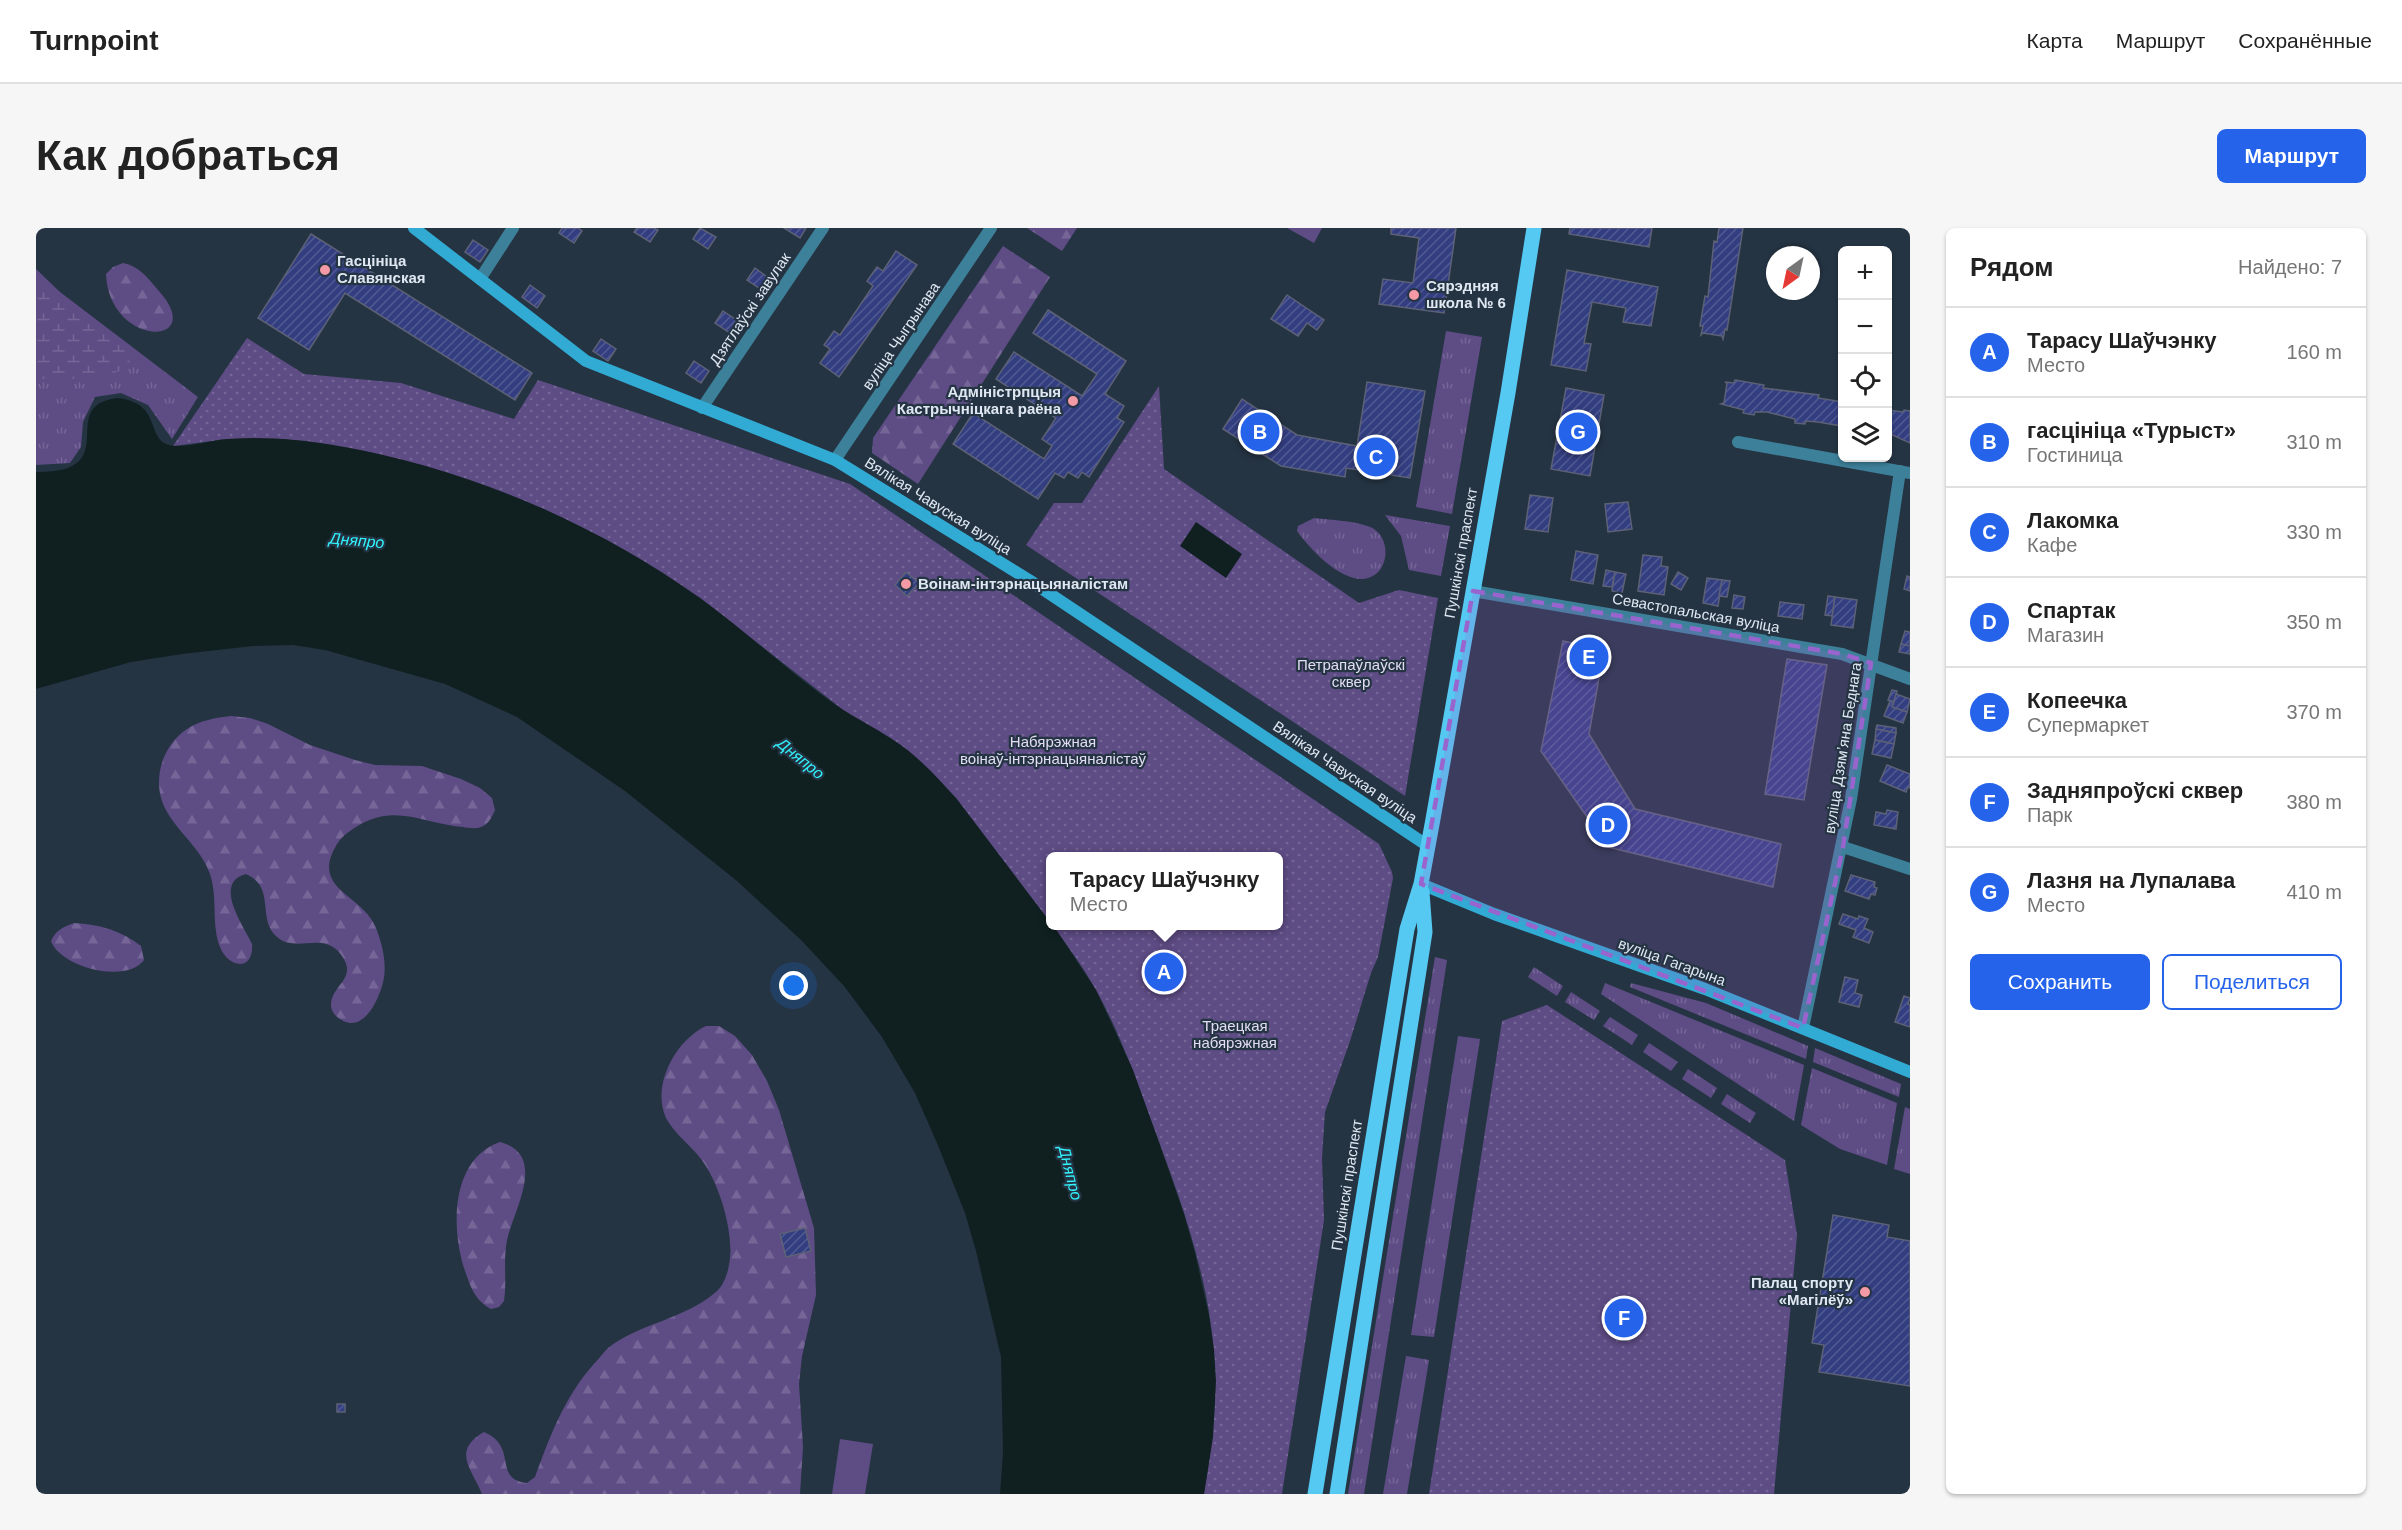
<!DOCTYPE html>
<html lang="ru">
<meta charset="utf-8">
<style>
:root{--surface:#fff;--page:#f6f6f6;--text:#222;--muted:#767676;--line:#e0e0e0;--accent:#2563eb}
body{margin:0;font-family:Arial,sans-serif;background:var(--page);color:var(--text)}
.controls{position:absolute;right:18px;top:18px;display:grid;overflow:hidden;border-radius:9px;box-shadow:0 2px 4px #0004}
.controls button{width:54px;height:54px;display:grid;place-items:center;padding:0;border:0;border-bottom:2px solid var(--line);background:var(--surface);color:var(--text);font:30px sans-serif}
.compass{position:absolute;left:1730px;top:18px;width:54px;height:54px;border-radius:50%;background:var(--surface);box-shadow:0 2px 4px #0004;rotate:213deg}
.you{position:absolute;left:758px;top:758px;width:21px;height:21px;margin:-15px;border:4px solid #fff;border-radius:50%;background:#1a73e8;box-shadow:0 0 0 9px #1a73e833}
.badge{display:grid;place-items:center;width:39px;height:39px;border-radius:50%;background:var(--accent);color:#fff;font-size:20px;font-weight:700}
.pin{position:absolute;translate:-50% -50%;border:3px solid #fff;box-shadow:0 2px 6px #0006}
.popup{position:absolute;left:1010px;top:624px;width:237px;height:78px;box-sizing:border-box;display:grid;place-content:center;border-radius:9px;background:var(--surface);filter:drop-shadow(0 2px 4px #0005);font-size:20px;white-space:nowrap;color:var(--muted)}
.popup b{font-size:22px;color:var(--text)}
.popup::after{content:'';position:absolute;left:50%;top:100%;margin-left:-12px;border:12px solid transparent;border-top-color:var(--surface)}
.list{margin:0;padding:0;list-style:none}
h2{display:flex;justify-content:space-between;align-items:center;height:78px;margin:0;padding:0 24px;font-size:26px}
h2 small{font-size:20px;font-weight:400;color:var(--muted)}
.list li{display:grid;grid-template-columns:39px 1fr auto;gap:18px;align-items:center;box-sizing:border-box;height:90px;padding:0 24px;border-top:2px solid var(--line)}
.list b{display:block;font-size:22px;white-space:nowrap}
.list p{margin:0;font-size:20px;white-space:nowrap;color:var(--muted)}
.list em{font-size:20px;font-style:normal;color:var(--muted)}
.actions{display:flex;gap:12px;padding:18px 24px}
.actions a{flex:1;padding:14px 0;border:2px solid var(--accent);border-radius:9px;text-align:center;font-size:21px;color:var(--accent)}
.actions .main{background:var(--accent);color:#fff}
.icon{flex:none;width:33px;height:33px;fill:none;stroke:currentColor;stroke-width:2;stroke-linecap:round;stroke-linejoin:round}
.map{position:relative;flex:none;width:1874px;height:1266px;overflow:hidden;border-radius:9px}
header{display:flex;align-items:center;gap:36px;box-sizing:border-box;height:84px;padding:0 30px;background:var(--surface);border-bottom:2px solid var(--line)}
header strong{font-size:28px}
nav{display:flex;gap:33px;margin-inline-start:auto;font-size:21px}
.intro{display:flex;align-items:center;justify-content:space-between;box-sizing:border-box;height:144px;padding:0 36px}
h1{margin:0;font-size:42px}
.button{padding:15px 27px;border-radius:9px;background:var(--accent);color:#fff;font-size:21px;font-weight:700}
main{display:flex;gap:36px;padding:0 36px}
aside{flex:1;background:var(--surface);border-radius:9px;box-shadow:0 2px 4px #0004}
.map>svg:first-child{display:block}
.grass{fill:url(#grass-tufts)}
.forest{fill:url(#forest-firs)}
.wetland{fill:url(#wetland-marsh)}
.park{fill:url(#park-dots)}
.garden{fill:#5e4c85}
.water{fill:#102021}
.building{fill:url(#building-hatch);stroke:#5c6176;stroke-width:1.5}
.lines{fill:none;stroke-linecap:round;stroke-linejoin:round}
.minor{stroke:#3d8099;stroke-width:12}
.secondary{stroke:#31abd3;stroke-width:12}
.primary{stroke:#56c9f2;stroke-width:15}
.marked{fill:#9964ce;fill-opacity:0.2;stroke:#9964ce;stroke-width:4.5;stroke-dasharray:12 8;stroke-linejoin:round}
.poi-dot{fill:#f49aa7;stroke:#253443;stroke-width:2}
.labels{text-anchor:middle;stroke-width:4.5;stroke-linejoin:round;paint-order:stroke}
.poi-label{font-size:15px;font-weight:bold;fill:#dfe8f2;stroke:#253443;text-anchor:start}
.street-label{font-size:15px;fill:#dfe8f2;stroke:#253443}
.park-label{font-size:15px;fill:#e2ddf2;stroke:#253443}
.water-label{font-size:16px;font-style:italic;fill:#31f4fe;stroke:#253443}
</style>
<header>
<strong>Turnpoint</strong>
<nav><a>Карта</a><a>Маршрут</a><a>Сохранённые</a></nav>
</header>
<div class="intro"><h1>Как добраться</h1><a class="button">Маршрут</a></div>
<main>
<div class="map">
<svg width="1874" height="1266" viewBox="0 0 1874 1266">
<defs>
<pattern id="grass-tufts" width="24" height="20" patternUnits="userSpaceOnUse" patternTransform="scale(1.5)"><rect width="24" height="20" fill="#5e4c85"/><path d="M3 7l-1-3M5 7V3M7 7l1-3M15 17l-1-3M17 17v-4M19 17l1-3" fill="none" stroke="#756697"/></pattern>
<pattern id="forest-firs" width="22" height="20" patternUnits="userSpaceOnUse" patternTransform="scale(1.5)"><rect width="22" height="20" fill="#5e4c85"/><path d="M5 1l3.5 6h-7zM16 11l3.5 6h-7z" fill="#756697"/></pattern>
<pattern id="wetland-marsh" width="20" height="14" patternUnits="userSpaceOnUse" patternTransform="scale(1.5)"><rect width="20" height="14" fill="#5e4c85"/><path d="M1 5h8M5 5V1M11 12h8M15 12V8" fill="none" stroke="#756697"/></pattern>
<pattern id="park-dots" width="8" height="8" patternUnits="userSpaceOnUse" patternTransform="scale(1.5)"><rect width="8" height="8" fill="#5e4c85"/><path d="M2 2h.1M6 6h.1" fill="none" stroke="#756697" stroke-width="1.8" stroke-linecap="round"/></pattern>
<pattern id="building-hatch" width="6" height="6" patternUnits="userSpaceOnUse" patternTransform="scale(1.5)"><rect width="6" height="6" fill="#333e81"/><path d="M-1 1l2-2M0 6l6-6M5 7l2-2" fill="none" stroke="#505a93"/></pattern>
</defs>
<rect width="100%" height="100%" fill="#253443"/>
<g class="grass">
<path d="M0,41L24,64L162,169L136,211L112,177L85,165L59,169L47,194L45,219L34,235L0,237Z"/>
<path d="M1410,103L1446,109L1416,286L1380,279Z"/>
<path d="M1349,287L1414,298L1405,348L1373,342L1365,308Z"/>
<path d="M1278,290C1294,292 1325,293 1338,301C1357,314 1352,349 1327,351C1303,352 1274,321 1261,303L1262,298Z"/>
<path d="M1399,729L1411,732L1328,1266H1312Z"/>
<path d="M1498,739L1527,758L1521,768L1492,749Z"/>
<path d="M1569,755L1768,837L1758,893L1565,766Z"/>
<path d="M1595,755L1670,775L1772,818L1770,831L1594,759Z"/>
<path d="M1535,764L1564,783L1558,792L1529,774Z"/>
<path d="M1574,789L1602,807L1596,817L1567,798Z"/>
<path d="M1422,808L1444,811L1398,1109L1375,1107Z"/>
<path d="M1613,815L1642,834L1635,843L1607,824Z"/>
<path d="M1779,820L1865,856L1863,869L1777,834Z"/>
<path d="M1776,840L1861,875L1851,937L1804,921L1765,897Z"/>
<path d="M1652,841L1681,860L1675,870L1646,851Z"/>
<path d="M1691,866L1720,885L1714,895L1685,876Z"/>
<path d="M1869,879L1874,881V946L1858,941Z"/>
<path d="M1370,1128L1393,1132L1371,1266H1347Z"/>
</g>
<g class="forest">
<path d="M991,0H1041L1026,23Z"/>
<path d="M967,18L1014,49L882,256L836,225L837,210Z"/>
<path d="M87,35C103,38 111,49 122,62C174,119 73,121 70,46L77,39Z"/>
<path d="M195,488L214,490L232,496L274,517L319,532L339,537L386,538L425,551L444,560L456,570L459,582C456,589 452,597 445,599C440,601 432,600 427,599C390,596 361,576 325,596C316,601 307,607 301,616C273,662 327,666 340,700C347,718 352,740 346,758C341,775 326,806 304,791C299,788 295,783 295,777C295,757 322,751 306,728C288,701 259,727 240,708C221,691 240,659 210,646C176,655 208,698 216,716C218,744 192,740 184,719C175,696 182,670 174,646C165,620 143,606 130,582C115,555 125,518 151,501C164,492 180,490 195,488Z"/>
<path d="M38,695C63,696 86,703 105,718L108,732C91,756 25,740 15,713C20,702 27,699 38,695Z"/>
<path d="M670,798H683L699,808L716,827L731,853L743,882L778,1000L780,1067L766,1128L763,1156L767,1219L764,1266H446C436,1241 415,1223 448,1204C483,1219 456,1251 491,1255L499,1249C514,1208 528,1170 557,1137C562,1132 567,1125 572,1120C604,1095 650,1091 681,1063C689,1056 693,1041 694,1030C697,1002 683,954 665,931C655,918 638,905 630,890C615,857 640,812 670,798Z"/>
<path d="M464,914C512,927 478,981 471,1012C467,1032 471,1053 468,1073L463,1079L455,1081C438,1072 434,1057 428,1040C415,999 415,931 464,914Z"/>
</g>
<path class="wetland" d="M0,51L92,121L95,126L93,138C79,150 19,154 0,150Z"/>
<g class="park">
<path d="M211,110L268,146L365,155L478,191L502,152L814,256L1343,616L1356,644L1357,650L1342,729L1335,745L1314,813L1289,884L1286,930L1288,992L1246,1266H1168C1174,1228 1180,1191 1179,1153C1179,1063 1146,975 1115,892C1099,848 1083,803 1060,762C1047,739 1032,718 1017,698H1242V628H1014V694L920,570L664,370L573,313L508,281L472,267L400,242L337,225L271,213L242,211H192L137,218Z"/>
<path d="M1123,158L1128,241L1323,375L1363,362L1402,370L1369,568L990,317L1018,275H1046Z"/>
<path d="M1511,777L1749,932L1761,1007L1738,1266H1393L1466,793Z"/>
</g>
<g class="garden">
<path d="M1251,0H1286L1278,15Z"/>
<path d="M804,1211L837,1216L829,1266H796Z"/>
</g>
<g class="water">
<path d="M81,170C130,175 106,215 139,218C156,219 174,212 192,211C229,208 267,212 303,218C430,240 559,295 664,370C711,404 754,445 801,478C819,490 838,499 856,511C881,527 900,548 920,570L1014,694V698L1021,703L1060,762L1097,842L1121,909L1148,986L1159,1025L1173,1088L1178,1122L1180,1153L1177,1209L1168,1266H964L967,1225L965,1129L940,1023L929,985L901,915L879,865L846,809L808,758L765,712L701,653L589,563L481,489L409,456L289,422L257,417L217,418L146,426L95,434L0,461V244C91,245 18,178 81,170Z"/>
<path d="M1160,294L1206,326L1190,350L1144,318Z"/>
</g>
<g class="building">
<path d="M526,0H542L546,3L538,15L523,5Z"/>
<path d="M601,0H618L622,2L614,14L598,4Z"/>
<path d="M664,0L680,9L672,21L657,11Z"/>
<path d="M748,0H770L764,10Z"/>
<path d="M1355,0H1420L1408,85L1343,76L1347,51L1377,55L1383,10L1355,6Z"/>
<path d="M1534,0H1616L1613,19L1533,6Z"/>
<path d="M1683,0H1707L1691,102L1689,101L1687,111L1686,108L1667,105L1665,107L1667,98H1664L1669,68L1672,69L1678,13L1681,14Z"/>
<path d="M275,6L496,145L479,172L309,65L273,122L222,90Z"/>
<path d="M437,12L452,22L444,34L429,24Z"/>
<path d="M860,23L881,37L803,149L784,135L794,121L788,117L798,103L804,107L837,58L831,53L841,39L847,43Z"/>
<path d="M719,40L734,51L726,62L711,52Z"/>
<path d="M1531,42L1622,59L1615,98L1587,94L1590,80L1556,74L1548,115L1555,116L1550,143L1515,137Z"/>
<path d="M494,57L509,68L501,80L486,69Z"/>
<path d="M1251,67L1288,92L1281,102L1271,95L1262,108L1235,91Z"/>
<path d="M1012,82L1090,133L1069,166L1088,178L1081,190L1088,194L1053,249L1046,244L1042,250L1032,244L1028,250L1019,245L1002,271L917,216L937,185L1008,231L1016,218L1006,211L1020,190L960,151L978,124L1046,168L1061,146L997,105Z"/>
<path d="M687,83L702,93L694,105L679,95Z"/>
<path d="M565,111L580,121L572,133L557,123Z"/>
<path d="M658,133L673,143L665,155L650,145Z"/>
<path d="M1699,152L1728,157L1727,160L1783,167L1782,170L1806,174V198L1782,194L1770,193L1769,196L1759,195V191L1731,184H1719L1718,187L1707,185L1708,182L1685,176L1688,175L1691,155L1689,154L1698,155Z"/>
<path d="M1331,154L1389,163L1374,250L1310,240L1309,249L1245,238L1187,201L1206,171L1261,207L1321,218Z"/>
<path d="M1530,160L1568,167L1554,248L1515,241Z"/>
<path d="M1852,182L1867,184L1868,182L1874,183V215L1852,205Z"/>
<path d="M1494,267L1517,270L1512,304L1489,301Z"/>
<path d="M1592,274L1596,301L1572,304L1569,276Z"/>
<path d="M1540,323L1562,327L1557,356L1535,352Z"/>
<path d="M1607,327L1626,329L1625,338L1632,339L1628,367L1602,363Z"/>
<path d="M1570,342L1579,344L1576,359L1567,358Z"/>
<path d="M870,344L883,355L871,368L859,357Z"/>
<path d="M1579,344L1590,346L1586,365L1576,363Z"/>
<path d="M1642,344L1652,350L1645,362L1635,356Z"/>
<path d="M1871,348L1874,349V363L1868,361Z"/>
<path d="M1671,350L1686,352L1682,378L1667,375Z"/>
<path d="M1686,352L1694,353L1691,369L1683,368Z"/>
<path d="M1698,367L1709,369L1707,381L1696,380Z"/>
<path d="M1792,368L1799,369L1796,388L1789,387Z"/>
<path d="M1799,369L1821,372L1817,400L1795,397Z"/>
<path d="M1744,374L1768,377L1766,391L1742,388Z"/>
<path d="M1869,403L1874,404V418L1865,416Z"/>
<path d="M1527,413L1568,422L1553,506L1599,581L1745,616L1737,659L1572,619L1505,523Z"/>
<path d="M1865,416L1874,418V426L1863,424Z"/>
<path d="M1751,431L1791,437L1768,572L1729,566Z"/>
<path d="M1856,462L1861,463L1858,474L1852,472Z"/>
<path d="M1860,466L1874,471L1871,484L1856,479Z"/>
<path d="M1854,473L1858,474L1856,479L1871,484L1867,495L1848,488Z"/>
<path d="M1841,497L1860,500V505L1840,501Z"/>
<path d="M1840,501L1860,505L1858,516L1839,512Z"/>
<path d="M1839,512L1858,516L1855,530L1836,526Z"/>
<path d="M1851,537L1874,546V560L1872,559L1870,564L1844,553Z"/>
<path d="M1851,582L1862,584L1860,601L1838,597L1840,584L1850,586Z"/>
<path d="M1815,647L1839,654L1838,659L1841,660L1839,667L1835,666L1833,671L1809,663Z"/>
<path d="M1807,686L1822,691L1823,688L1832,691L1828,700L1837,704L1833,715L1817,709L1820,702L1803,696Z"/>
<path d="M1809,749L1822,752L1819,765L1826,767L1823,779L1803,774Z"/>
<path d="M1868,768L1874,770L1872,776L1874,777V799L1859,794Z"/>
<path d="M1797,987L1853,997L1851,1009L1874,1013V1158L1783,1144L1788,1117L1776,1115Z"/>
<path d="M769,1000L775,1023L750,1029L744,1006Z"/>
<rect x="301" y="1176" width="8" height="8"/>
</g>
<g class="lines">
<g class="minor">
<path d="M444,51L477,0"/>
<path d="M666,180L787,0"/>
<path d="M1702,214L1874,245"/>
<path d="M799,232L955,0"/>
<path d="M1437,363L1806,426L1874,451"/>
<path d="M1807,619L1874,641"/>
<path d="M1767,800L1815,571L1864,243"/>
</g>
<g class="secondary">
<path d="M378,0L550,133L799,232L993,352L1392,618"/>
<path d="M1385,656L1458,686L1669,761L1874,844"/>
</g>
<g class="primary">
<path d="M1279,1266L1371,701L1385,656L1397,591L1472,165L1498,0"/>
<path d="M1301,1266L1389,704L1386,664"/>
</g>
</g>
<path class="marked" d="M1437,363L1806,426L1835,435L1807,619L1767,800L1385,656Z"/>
<g class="poi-dot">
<circle cx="289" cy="42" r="6"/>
<circle cx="1378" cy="67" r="6"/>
<circle cx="1037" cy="173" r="6"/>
<circle cx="870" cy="356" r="6"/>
<circle cx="1829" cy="1064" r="6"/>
</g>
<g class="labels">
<g class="poi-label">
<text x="301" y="38">Гасцініца<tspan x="301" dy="17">Славянская</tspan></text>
<text x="1390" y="63">Сярэдняя<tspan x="1390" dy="17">школа № 6</tspan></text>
<text x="1025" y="169" text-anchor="end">Адміністрпцыя<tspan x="1025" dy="17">Кастрычніцкага раёна</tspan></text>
<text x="882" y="361">Воінам-інтэрнацыяналістам</text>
<text x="1817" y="1060" text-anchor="end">Палац спорту<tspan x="1817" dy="17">«Магілёў»</tspan></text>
</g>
<g class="street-label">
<text transform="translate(714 81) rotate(-56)" y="5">Дзятлаўскі завулак</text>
<text transform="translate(865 108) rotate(-56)" y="5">вуліца Чыгрынава</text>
<text transform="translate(902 278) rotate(32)" y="5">Вялікая Чавуская вуліца</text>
<text transform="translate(1425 325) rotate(-80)" y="5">Пушкінскі праспект</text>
<text transform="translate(1660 385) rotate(10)" y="5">Севастопальская вуліца</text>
<text transform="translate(1807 520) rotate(-81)" y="5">вуліца Дзямʼяна Беднага</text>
<text transform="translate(1309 544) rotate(34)" y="5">Вялікая Чавуская вуліца</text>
<text transform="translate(1636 734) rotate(20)" y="5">вуліца Гагарына</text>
<text transform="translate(1311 957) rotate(-81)" y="5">Пушкінскі праспект</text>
</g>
<g class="park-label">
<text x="1315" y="442">Петрапаўлаўскі<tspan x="1315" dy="17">сквер</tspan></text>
<text x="1017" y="519">Набярэжная<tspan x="1017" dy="17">воінаў-інтэрнацыяналістаў</tspan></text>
<text x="1199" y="803">Траецкая<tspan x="1199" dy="17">набярэжная</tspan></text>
</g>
<g class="water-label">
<text transform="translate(321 312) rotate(5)" y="6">Дняпро</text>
<text transform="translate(765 530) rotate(39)" y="6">Дняпро</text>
<text transform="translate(1035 945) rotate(76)" y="6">Дняпро</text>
</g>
</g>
</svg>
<div class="controls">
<button>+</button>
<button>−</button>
<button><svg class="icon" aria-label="locate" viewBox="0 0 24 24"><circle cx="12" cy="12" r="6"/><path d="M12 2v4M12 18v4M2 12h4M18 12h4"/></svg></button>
<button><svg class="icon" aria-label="layers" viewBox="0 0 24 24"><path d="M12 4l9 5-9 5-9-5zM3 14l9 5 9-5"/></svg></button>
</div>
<svg class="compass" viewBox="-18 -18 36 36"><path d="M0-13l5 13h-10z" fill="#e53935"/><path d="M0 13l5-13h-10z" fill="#767676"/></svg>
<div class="you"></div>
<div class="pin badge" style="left:1128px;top:744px">A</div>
<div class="popup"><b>Тарасу Шаўчэнку</b>Место</div>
<div class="pin badge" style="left:1224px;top:204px">B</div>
<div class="pin badge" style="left:1340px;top:229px">C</div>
<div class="pin badge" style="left:1572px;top:597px">D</div>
<div class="pin badge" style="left:1553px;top:429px">E</div>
<div class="pin badge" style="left:1588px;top:1090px">F</div>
<div class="pin badge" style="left:1542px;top:204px">G</div>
</div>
<aside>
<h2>Рядом<small>Найдено: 7</small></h2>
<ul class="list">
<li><span class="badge">A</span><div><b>Тарасу Шаўчэнку</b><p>Место</p></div><em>160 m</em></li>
<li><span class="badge">B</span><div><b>гасцініца «Турыст»</b><p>Гостиница</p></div><em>310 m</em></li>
<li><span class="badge">C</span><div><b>Лакомка</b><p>Кафе</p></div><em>330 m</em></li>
<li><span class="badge">D</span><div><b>Спартак</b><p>Магазин</p></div><em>350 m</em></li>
<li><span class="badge">E</span><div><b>Копеечка</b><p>Супермаркет</p></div><em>370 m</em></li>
<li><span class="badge">F</span><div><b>Задняпроўскі сквер</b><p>Парк</p></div><em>380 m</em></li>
<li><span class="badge">G</span><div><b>Лазня на Лупалава</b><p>Место</p></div><em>410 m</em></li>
</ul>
<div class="actions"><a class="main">Сохранить</a><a>Поделиться</a></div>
</aside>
</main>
